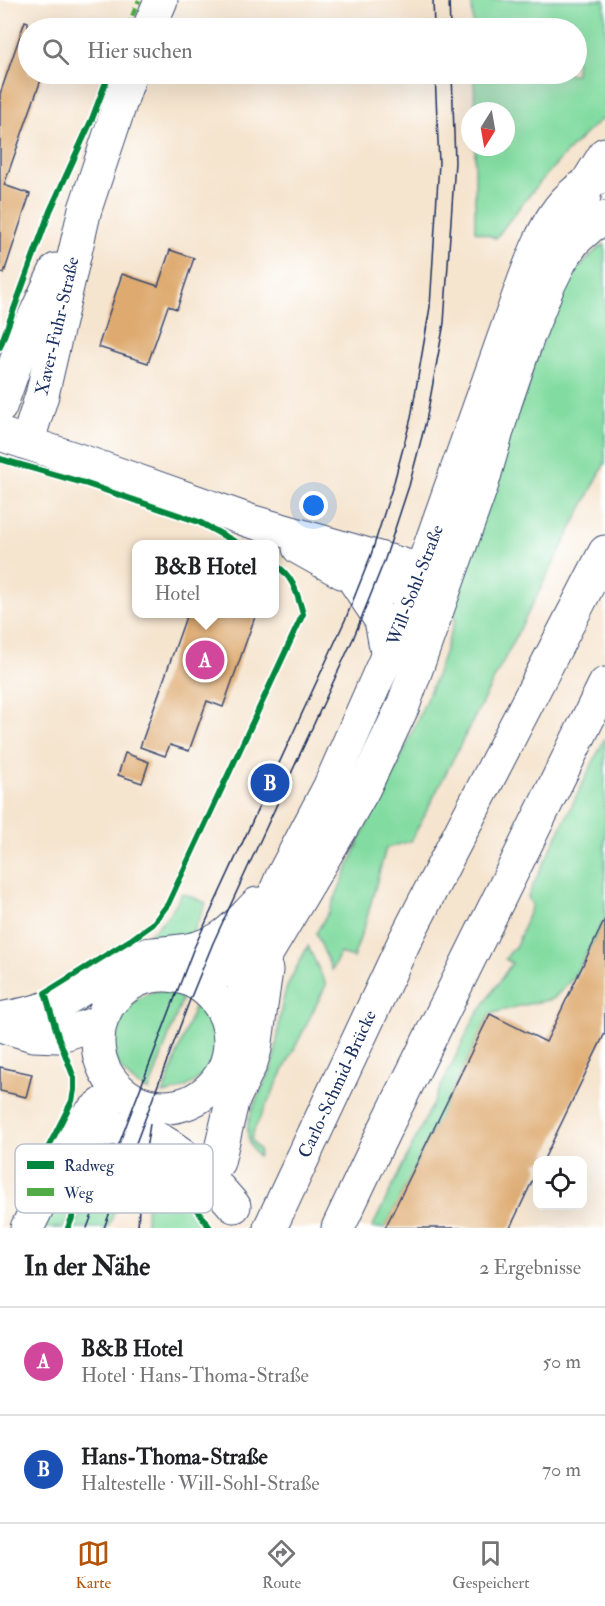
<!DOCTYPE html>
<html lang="de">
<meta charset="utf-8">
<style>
:root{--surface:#fff;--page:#f6f6f6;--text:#202124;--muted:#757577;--line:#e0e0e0;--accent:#b45309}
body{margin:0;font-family:"IM FELL Double Pica",serif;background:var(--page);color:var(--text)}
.controls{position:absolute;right:18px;bottom:18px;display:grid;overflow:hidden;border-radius:12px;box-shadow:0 6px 24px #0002}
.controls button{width:54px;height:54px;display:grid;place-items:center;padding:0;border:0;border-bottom:2px solid var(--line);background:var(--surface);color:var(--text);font:30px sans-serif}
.compass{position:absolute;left:461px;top:102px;width:54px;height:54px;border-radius:50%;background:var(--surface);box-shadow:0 6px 24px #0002;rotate:191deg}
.you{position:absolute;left:314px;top:506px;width:21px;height:21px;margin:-15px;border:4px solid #fff;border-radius:50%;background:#1a73e8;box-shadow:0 0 0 9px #1a73e833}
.badge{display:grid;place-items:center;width:39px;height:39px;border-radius:50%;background:var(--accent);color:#fff;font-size:20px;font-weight:700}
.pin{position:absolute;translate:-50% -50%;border:3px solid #fff;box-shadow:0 2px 6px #0006}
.popup{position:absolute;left:132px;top:540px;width:147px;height:78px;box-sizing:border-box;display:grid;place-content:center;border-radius:12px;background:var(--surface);filter:drop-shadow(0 2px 4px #0005);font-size:20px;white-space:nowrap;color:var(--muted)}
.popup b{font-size:22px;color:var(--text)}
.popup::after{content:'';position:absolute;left:50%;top:100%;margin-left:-12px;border:12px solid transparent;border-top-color:var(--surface)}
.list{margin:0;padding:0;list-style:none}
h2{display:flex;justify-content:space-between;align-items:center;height:78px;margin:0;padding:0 24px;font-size:26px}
h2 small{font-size:20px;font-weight:400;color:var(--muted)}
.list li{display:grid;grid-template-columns:39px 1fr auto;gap:18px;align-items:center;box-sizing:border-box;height:108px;padding:0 24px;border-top:2px solid var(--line)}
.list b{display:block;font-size:22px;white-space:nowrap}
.list p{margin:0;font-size:20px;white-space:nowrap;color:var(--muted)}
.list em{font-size:20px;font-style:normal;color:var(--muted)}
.icon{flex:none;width:33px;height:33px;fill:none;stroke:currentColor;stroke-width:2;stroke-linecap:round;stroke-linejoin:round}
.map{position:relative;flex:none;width:605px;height:1228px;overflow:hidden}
.search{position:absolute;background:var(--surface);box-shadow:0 6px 24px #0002;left:18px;right:18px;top:18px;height:66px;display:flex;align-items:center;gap:15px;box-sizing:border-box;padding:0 21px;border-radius:33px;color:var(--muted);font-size:22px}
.sheet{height:294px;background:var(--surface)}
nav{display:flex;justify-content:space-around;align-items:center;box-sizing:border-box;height:84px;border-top:2px solid var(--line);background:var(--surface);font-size:16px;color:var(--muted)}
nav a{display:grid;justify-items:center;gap:3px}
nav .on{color:var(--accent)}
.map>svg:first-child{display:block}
.green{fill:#82dba0;stroke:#4e857f;stroke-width:1.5}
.building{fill:#deaa6f}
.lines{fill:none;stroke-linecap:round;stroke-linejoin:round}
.minor-casing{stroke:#3c4a6f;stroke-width:35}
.major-casing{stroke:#3c4a6f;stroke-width:35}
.highway-casing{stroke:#3c4a6f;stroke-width:35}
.minor{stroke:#fff;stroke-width:33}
.major{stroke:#fff;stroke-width:33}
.highway{stroke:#fff;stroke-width:33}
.tram{stroke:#1b2f5e;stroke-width:1.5}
.quiet{stroke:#52ab49;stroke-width:4.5;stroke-dasharray:9 4.5;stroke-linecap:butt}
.cycleway-casing{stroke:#fff;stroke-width:10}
.cycleway{stroke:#00873e;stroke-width:6}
.labels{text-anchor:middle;stroke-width:6;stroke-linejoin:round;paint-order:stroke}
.street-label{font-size:18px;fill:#1b2f5e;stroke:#fff}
.key{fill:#fff;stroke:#bbc1cf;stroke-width:1.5}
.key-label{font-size:16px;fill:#1b2f5e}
</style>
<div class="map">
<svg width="605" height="1228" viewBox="0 0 605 1228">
<rect width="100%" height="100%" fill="#fff"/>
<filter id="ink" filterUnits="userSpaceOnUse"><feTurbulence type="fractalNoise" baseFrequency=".0167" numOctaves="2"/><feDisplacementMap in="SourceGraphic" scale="12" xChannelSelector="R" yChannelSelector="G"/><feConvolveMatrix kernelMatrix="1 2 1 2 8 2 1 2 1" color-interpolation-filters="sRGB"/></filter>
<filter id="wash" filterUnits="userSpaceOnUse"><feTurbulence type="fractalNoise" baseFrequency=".008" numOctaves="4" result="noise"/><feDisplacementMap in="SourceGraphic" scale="24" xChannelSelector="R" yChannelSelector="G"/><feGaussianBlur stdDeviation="1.35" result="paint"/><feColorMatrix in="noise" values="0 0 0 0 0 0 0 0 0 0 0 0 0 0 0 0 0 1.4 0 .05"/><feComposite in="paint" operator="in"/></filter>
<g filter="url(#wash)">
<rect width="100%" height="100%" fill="#f5e4ce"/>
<g class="green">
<path d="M472,0H605V116C563,152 529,194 496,238L475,231V147H506V111H475L474,74H576V28H473Z"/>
<path d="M605,245V463L411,841L386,848L366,921L353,958L340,953L332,970L316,933L329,912L367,824L390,783L435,679L456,618L447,614L548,325L570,277L600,246Z"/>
<path d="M605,738V919L574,977L553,999L519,1006L490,1014L385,1228H372L474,1019L512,963L505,959L517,944L532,905L528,897L532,887Z"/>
<path d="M182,893L206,903L190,939L130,948C154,931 169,919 182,893Z"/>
<path d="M308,946L326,985L254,1130L251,1139L260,1152L258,1157C231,1126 264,1093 273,1064C279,1039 278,1010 287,987C293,973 301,959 308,946Z"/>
<path d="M156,991H169L184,994L149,1091C97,1068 102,1007 156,991Z"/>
<path d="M196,1002C231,1041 214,1086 163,1094Z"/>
<path d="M103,1165L128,1177L108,1228H74L90,1187L95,1189Z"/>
<path d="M161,1169C179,1186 192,1206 204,1228H146L147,1187L158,1189Z"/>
<path d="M69,1179C82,1193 69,1213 63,1228H44Z"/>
</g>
<g id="blocks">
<g class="building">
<path d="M25,21L28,22V74H43L4,185L30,194L4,273L0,272V94Z"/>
<path d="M170,250L194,258L177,309L168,306L148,363L98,347L122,274L158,286Z"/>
<path d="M187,614H256L223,707L207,701L189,751L170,745L165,756L140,747Z"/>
<path d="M125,753L149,762L142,783L118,775Z"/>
<path d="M605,919V1033L543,1161H537V1171L510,1228H385L490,1014L546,1042Z"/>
<path d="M0,1067L32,1074L26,1097L0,1091Z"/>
</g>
</g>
</g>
<g filter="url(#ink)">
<use href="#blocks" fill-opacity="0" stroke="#3c4a6f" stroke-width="1.5"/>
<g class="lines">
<g class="minor-casing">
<g id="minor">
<path d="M149,28L161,0"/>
<path d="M574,241L587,183L605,154"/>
<path d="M0,407L23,342L56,270"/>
<path d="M0,434L90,464L250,521L421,570L442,589"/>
<path d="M27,443L42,395L85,209L130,74"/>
<path d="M299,548L342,572L376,583L413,593L442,592"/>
<path d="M351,575L381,620L388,658"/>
</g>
</g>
<g class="major-casing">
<g id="major">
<circle cx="164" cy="1041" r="66"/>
<path d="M197,982L215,976L238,959L262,925L281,879L329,788L407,611L524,281C541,237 556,193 605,175"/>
<path d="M0,1019C23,1015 45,1011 66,999C86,988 103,972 123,962C139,954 156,954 173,952C216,948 228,935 257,904"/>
<path d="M0,1025L33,1035L58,1036L100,1022"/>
<path d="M229,1025L243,993L339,832L364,788L403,706L482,484L505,403L528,336L548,286L561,260L574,241L591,226L605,218"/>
<path d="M381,1137L605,684"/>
<path d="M69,1145C80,1120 98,1104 122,1093"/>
<path d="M218,1162L232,1102L251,1063L255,1049L266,970"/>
<path d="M27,1228C38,1207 48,1182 62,1163C117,1085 192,1156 234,1206"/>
<path d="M270,1228L405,940L605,552"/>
</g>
</g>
<g class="highway-casing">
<path id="highway" d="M338,1228L381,1137"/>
</g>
<use href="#minor" class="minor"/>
<use href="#major" class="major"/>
<use href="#highway" class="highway"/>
<g class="tram">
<path d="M433,0L434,28"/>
<path d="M449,0L450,28"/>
<path d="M87,1228L193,950L346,618L371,555L394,482L411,418L430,307L439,163L435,74"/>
<path d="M104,1228L191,997L213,943L353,639L385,559L409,486L426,421L444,323L455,162L452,74"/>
<path d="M138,1228L140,1187L150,1124"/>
</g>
<path class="quiet" d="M127,28L139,0"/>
<g class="cycleway-casing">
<g id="cycleway">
<path d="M0,347L50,211L92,119L109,74"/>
<path d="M0,459L84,483L199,522L239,544"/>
<path d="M85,1186L47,1150L72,1101L74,1090V1078L58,1036L45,993L132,939L153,924L168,904L303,614C297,594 294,576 274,564"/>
<path d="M68,1228L85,1186L100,1156L147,1182L153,1183L156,1161L175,1178L210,1228"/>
</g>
</g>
<use href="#cycleway" class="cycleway"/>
</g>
</g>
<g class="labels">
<g class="street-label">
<text transform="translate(57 326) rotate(-77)" y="6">Xaver-Fuhr-Straße</text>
<text transform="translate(415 585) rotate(-69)" y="6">Will-Sohl-Straße</text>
<text transform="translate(337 1084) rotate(-65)" y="6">Carlo-Schmid-Brücke</text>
</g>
</g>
<rect x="15" y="1144" width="198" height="69" rx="9" class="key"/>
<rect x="27" y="1161" width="27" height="8" fill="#00873e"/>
<rect x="27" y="1188" width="27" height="8" fill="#52ab49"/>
<g class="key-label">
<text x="64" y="1171">Radweg</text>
<text x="64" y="1198">Weg</text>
</g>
</svg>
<div class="controls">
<button><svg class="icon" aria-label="locate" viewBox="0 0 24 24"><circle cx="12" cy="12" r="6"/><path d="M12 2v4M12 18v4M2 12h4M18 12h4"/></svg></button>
</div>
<svg class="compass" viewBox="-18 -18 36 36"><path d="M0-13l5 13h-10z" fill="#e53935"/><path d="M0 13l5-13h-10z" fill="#757577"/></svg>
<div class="you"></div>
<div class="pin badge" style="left:205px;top:660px;background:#d1479c">A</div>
<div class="popup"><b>B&amp;B Hotel</b>Hotel</div>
<div class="pin badge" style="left:270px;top:783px;background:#1a4fb4">B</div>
<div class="search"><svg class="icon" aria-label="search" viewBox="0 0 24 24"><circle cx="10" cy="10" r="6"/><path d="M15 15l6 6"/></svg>Hier suchen</div>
</div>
<section class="sheet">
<h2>In der Nähe<small>2 Ergebnisse</small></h2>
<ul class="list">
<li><span class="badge" style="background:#d1479c">A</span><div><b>B&amp;B Hotel</b><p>Hotel · Hans-Thoma-Straße</p></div><em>50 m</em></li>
<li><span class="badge" style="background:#1a4fb4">B</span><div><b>Hans-Thoma-Straße</b><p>Haltestelle · Will-Sohl-Straße</p></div><em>70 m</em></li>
</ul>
</section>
<nav>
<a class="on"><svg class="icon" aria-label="map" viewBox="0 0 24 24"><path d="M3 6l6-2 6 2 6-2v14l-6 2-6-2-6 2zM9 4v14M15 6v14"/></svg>Karte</a>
<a><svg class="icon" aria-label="directions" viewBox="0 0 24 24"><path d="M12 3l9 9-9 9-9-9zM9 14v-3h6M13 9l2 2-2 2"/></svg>Route</a>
<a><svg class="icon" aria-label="saved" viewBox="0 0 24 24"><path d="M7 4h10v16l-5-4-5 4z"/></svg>Gespeichert</a>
</nav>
